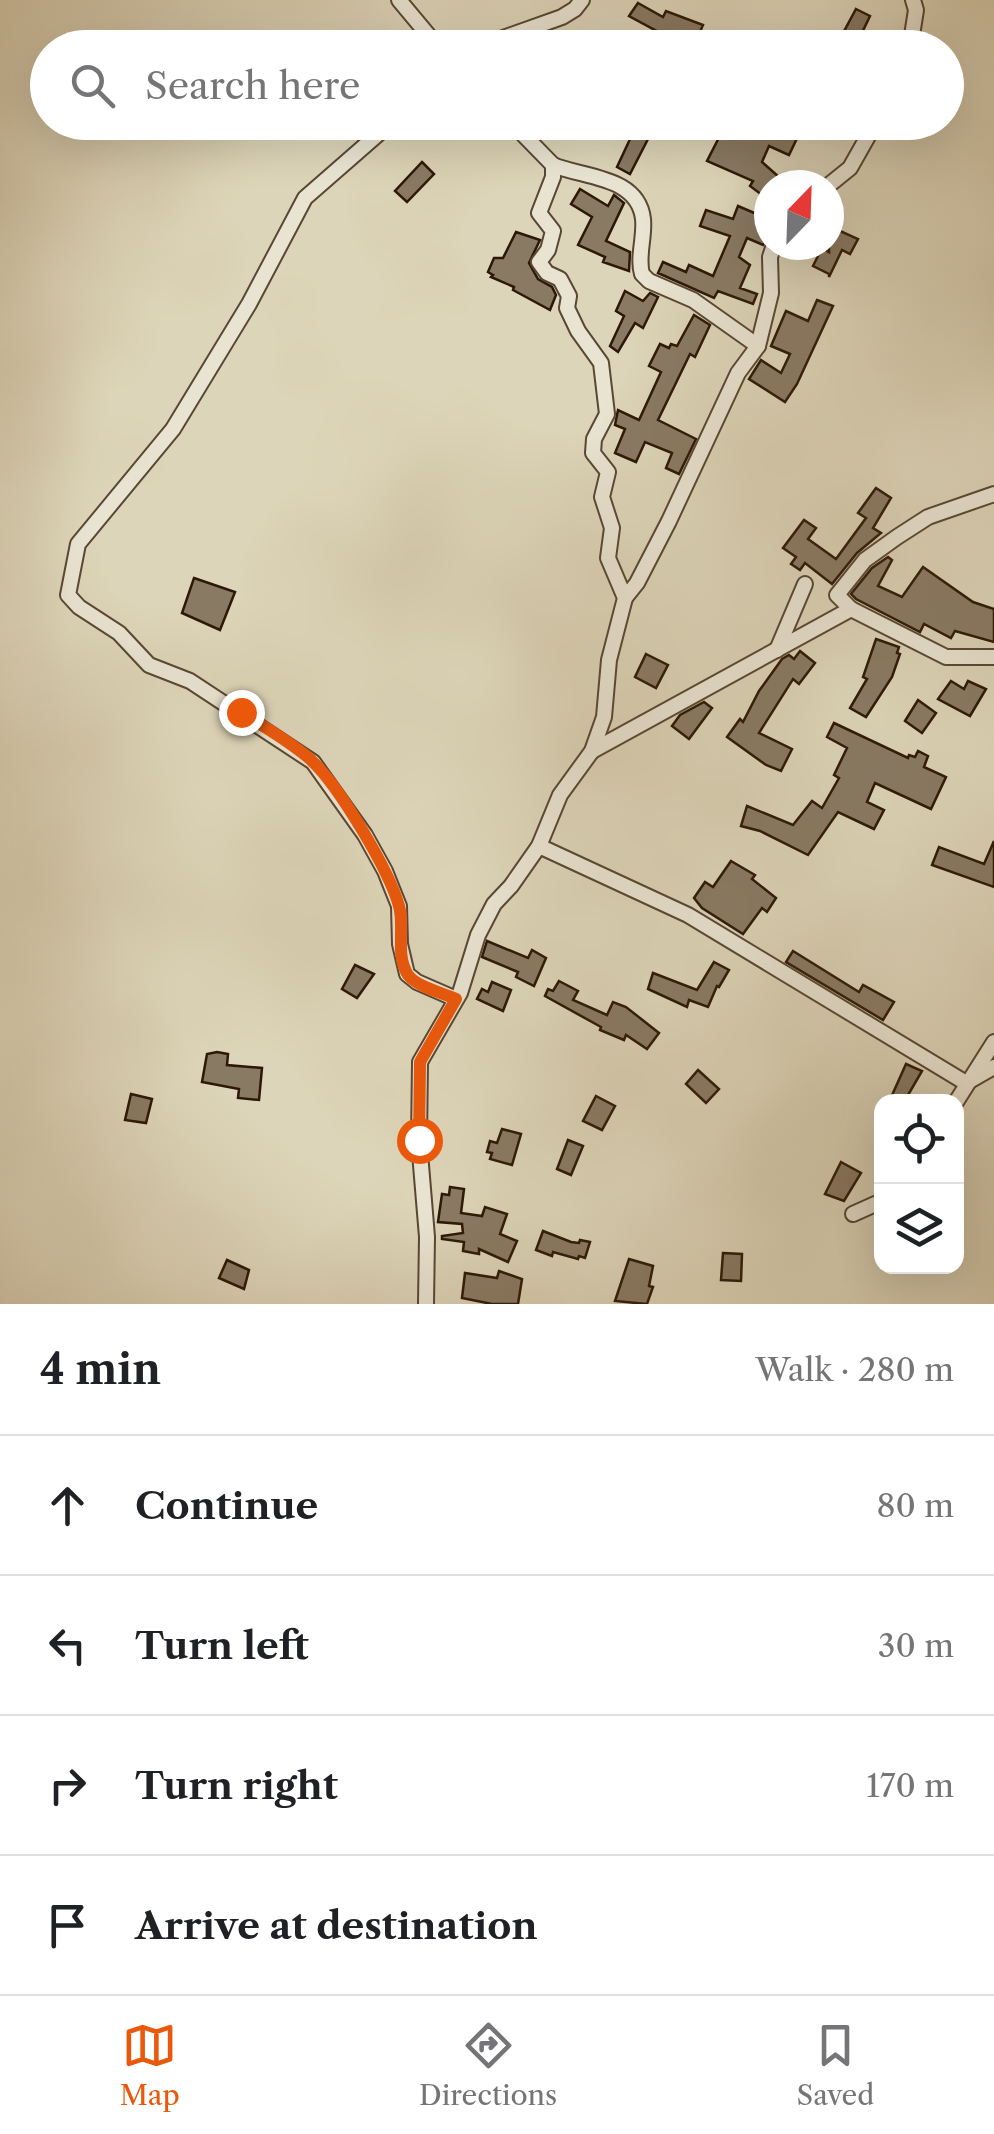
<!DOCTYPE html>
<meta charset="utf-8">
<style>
:root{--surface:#fff;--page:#f6f6f6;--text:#202124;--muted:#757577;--line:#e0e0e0;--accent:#ea580c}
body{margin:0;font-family:"Libre Caslon Text",serif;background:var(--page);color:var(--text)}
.controls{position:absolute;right:30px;bottom:30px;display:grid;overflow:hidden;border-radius:20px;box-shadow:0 10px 40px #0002}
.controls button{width:90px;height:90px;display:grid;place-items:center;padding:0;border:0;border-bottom:2px solid var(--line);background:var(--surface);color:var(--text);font:50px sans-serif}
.compass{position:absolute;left:754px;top:170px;width:90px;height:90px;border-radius:50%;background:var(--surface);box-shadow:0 10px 40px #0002;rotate:23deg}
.stop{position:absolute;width:30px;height:30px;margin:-22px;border:8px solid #ea580c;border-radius:50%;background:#fff}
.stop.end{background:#ea580c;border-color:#fff;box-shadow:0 2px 10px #0008}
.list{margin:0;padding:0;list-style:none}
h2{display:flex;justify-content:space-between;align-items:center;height:130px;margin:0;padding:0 40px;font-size:42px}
h2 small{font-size:32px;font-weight:400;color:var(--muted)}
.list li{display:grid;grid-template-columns:65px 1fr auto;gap:30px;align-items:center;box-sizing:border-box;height:140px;padding:0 40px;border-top:2px solid var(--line)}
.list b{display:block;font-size:38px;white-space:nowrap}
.list em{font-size:32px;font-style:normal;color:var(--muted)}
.icon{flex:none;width:55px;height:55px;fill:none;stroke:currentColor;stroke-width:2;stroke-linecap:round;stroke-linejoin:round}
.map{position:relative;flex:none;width:994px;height:1304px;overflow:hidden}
.search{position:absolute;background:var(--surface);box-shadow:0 10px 40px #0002;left:30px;right:30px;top:30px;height:110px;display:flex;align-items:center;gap:25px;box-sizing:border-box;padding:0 35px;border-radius:55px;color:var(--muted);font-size:38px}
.sheet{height:690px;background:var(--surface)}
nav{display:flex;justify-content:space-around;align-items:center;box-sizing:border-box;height:140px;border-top:2px solid var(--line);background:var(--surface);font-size:28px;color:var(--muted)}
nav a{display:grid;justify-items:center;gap:5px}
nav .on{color:var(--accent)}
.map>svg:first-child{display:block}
.building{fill:#897a64;stroke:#2d1807;stroke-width:2.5}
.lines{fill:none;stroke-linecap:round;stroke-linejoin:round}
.minor-casing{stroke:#594734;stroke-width:18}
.minor{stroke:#e9e4d2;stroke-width:14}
.route{stroke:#ea580c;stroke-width:12}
</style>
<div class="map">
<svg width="994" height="1304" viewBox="0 0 994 1304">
<rect width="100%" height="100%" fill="#ddd5b9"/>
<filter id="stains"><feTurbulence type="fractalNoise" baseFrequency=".002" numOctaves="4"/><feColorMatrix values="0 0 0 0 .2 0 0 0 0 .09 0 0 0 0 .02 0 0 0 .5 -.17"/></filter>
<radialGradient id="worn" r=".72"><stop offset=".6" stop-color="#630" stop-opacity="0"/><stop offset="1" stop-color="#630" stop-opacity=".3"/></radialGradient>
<g class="building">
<path d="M638,3L663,17L666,11L703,25L693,48L673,44L675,41L629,16Z"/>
<path d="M856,9L870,16L859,39L878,48H835Z"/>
<path d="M638,122L648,126L643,134L649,137L630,174L617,167Z"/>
<path d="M727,122H753L781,134L784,127L799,134L789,155L769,146L762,162L788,185H769V236L763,245L747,238L739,257L750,265L740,288L757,294L753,304L718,291L714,298L658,273L663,262L686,272L689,265L713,276L730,236L700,226L706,210L733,219L738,206L759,215L766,198L750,186L753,181L707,161Z"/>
<path d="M422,162L434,174L407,202L395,191Z"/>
<path d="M580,189L608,206L614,195L624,203L606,241L630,252L629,271L603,262L605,257L578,245L592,217L571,204Z"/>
<path d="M829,226L858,239L850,254L842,250L829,277V274L813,266L822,248L829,252Z"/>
<path d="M516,232L540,240L529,263L538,279L552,287L556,295L550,310L513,290L514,287L491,277L493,275L488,272L494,258H503Z"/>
<path d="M625,291L643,301L650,293L658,297L643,328L635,323L618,352L610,346L624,316L616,311Z"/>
<path d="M817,300L833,306L797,384L785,402L749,379L761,360L781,373L790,354L771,346L786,311L808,321Z"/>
<path d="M694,315L710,325L695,357L690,354L658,420L696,439L679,474L666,468L672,453L645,442L636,462L615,453L625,429L615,425L618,410L639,420L661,372L649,366L660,344L669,348L671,344L677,346Z"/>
<path d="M876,488L891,498L873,528L881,533L857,553L832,584L805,563L800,570L791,564L796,557L783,548L804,520L816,528L808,539L836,559L866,518L858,513Z"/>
<path d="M888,557L892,560L878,586L902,597L923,567L973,602L994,609V642L955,631L951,638L924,624L920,632L856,599L851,594L872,568Z"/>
<path d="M194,578L235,592L220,630L182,613Z"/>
<path d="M876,639L899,647L897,653L900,654L892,677L866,717L850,708L867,679L863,677Z"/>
<path d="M800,651L815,663L799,684L793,679L759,733L792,749L781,771L766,765L727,737L740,719L743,722L759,691L782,659L789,655L794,659Z"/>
<path d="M646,654L668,665L656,688L635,677Z"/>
<path d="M951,681L964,689L968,681L986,689L970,716L938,699Z"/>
<path d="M918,700L936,713L922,733L905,721Z"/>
<path d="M704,702L712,708L689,739L672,726L680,715Z"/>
<path d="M834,723L908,758L909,755L915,757L918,751L928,756L924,767L946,777L931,809L875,783L867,802L884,810L874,829L838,812L808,855L760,831L741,826L747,806L793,825L812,801L822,808L839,778L834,775L847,748L827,737Z"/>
<path d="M994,841V887L932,865L939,847L984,864Z"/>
<path d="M731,861L755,875L752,879L776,898L767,912L762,908L743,934L702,908L694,898L705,882L713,887Z"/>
<path d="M487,941L528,958L532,950L546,958L534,986L516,977L518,972L482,957Z"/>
<path d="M793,951L859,992L863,985L894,1002L883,1020L786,962Z"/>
<path d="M714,962L729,970L719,987L717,986L708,1007L689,1000L687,1007L648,989L653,973L697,990Z"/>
<path d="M355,965L374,974L357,998L342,989Z"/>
<path d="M559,981L578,991L573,1000L607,1015L613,1002L626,1007L659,1033L647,1049L626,1035L624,1040L600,1030L601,1027L545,996L548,989L553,991Z"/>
<path d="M492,982L511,990L503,1011L477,999L482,989L488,992Z"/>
<path d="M217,1052L228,1054L227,1065L262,1068L259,1100L238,1098L239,1089L202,1082L207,1054Z"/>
<path d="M906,1064L922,1071L904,1102H889Z"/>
<path d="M698,1070L719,1089L706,1103L686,1084Z"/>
<path d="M131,1094L152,1099L146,1123L125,1120Z"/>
<path d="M596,1096L615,1106L602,1130L583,1121Z"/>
<path d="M502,1129L521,1134L512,1165L490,1159L492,1153L487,1152L490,1141L497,1143Z"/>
<path d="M568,1140L583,1146L571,1175L557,1169Z"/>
<path d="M841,1162L861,1173L844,1201L825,1194Z"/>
<path d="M450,1187L464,1189L461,1213L482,1216L485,1207L507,1214L500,1234L517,1241L508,1262L479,1249V1254L463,1251L464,1242L442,1239V1236L463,1233L462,1224L438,1222L442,1194L449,1195Z"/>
<path d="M543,1231L571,1242L579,1243L580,1240L590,1242L585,1258L579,1256L578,1259L553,1252L552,1256L536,1250Z"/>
<path d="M723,1253L742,1254L741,1281L721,1280Z"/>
<path d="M629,1259L653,1266L649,1286L653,1287L647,1304L615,1301Z"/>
<path d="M227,1260L249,1270L244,1289L219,1278Z"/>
<path d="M499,1271L522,1279L518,1304H492L462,1298L465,1273L497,1278Z"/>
</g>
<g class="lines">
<g class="minor-casing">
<g id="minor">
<path d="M399,0L439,48"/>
<path d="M475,48L562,17L575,9L582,0"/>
<path d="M910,48L916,10L913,0"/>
<path d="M392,122L305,198L249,304L173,429L78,544L68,595L79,607L119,633L149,665L190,681L313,762L365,835L385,871L399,906L400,944L407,974L417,982L456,999"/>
<path d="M553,165C584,178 638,176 643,219C645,237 637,257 642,274L649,281L693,300L758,346"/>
<path d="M829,185L850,168L876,122"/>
<path d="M625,598L637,583L669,521L738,373L758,346L771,293L770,257L774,245"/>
<path d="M851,609L837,595L865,560L897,537L928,517L994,494"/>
<path d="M777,650L805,584"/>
<path d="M592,751L851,609L946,657H994"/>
<path d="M539,846L688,915L966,1083L994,1067"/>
<path d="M956,1102L994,1042"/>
<path d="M853,1214L882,1201"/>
<path d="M426,1304L427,1237L419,1141L420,1062L460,993L478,935L494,904L511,886L539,846L560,795L592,751L604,717L609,660L625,598L608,558L612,528L602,497L608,472L593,453L594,439L607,414L601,363L578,331L567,308L569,296L560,279L547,273L539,262L548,250L553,231L539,213L553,177V165L511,122"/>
</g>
</g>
<use href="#minor" class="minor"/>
</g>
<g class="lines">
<path class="route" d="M241,712C264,727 291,742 311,760C339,786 389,870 399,906C405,928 395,955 408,975C417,987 443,993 456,999L420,1062L419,1140"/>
</g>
<rect width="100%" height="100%" filter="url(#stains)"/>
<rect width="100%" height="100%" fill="url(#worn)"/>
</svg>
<div class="controls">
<button><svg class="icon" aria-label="locate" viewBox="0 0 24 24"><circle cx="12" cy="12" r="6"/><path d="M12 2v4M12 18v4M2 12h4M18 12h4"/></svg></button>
<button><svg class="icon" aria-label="layers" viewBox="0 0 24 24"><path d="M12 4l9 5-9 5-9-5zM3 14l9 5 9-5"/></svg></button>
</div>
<svg class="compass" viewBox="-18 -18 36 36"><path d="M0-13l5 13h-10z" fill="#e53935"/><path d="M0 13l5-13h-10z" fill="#757577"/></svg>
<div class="stop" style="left:419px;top:1140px"></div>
<div class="stop end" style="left:241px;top:712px"></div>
<div class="search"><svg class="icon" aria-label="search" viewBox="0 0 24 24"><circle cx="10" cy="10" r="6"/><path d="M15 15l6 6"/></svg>Search here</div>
</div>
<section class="sheet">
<h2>4 min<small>Walk · 280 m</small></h2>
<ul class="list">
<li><svg class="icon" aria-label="ahead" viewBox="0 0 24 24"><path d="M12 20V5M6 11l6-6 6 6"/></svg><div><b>Continue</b></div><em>80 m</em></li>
<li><svg class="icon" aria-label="left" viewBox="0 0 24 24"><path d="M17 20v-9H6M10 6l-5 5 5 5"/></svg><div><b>Turn left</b></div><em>30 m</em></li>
<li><svg class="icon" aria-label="right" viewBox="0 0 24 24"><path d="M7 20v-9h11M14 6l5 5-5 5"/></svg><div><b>Turn right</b></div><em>170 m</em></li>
<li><svg class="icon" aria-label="arrive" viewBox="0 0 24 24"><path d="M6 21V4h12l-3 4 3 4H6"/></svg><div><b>Arrive at destination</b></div></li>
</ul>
</section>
<nav>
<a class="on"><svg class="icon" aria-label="map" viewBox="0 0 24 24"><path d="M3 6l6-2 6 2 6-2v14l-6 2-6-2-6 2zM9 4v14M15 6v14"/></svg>Map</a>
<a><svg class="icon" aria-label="directions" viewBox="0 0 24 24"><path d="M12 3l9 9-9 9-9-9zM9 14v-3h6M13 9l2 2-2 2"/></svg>Directions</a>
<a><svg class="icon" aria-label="saved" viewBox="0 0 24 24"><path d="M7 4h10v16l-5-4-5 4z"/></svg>Saved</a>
</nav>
